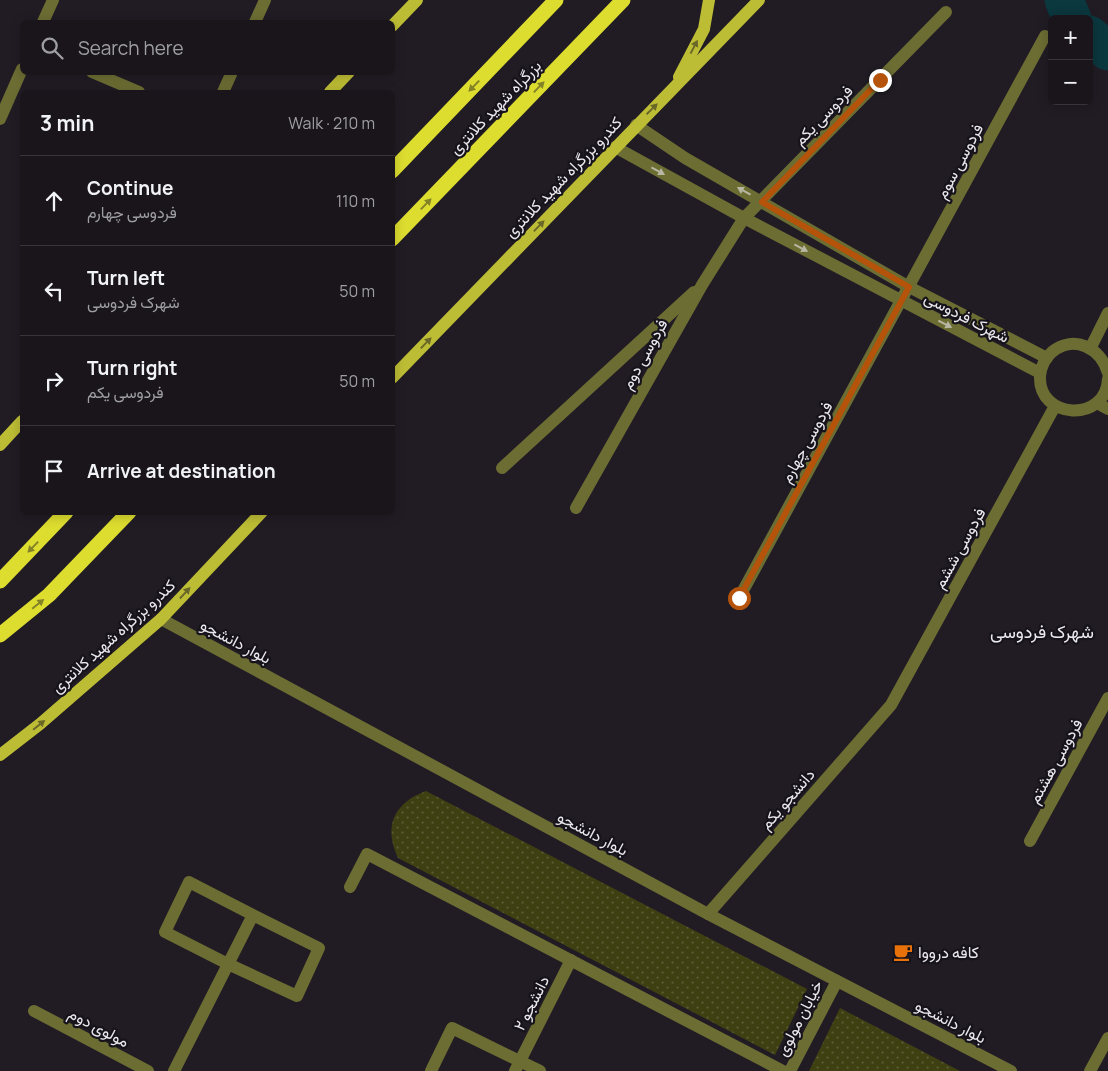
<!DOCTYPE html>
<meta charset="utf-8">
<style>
:root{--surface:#19151b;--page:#262228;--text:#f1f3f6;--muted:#9f9fa3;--line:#37343a}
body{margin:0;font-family:Manrope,Vazirmatn,sans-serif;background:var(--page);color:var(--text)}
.controls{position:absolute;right:15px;top:15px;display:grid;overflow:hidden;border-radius:8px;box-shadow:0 2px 12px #0003}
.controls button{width:45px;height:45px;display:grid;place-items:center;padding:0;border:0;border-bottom:1px solid var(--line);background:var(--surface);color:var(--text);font:25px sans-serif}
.stop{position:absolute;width:15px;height:15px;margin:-11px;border:4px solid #b45309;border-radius:50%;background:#fff}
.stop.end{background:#b45309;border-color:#fff;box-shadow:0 1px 5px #0008}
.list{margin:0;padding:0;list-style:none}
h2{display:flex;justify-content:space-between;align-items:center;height:65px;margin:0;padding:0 20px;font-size:21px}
h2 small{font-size:16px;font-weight:400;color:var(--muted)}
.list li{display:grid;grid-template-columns:32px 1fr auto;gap:15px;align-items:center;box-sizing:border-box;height:90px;padding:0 20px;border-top:1px solid var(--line)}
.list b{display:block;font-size:19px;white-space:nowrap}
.list p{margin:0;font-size:16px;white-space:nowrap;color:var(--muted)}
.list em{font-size:16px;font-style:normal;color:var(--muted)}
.icon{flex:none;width:28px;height:28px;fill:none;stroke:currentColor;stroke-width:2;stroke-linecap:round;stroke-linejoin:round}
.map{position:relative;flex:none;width:1108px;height:1071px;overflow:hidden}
.search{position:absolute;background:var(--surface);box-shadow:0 2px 12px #0003;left:20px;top:20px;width:375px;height:55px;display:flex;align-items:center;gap:12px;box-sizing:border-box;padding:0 18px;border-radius:8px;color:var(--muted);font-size:19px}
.panel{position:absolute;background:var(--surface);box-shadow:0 2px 12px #0003;left:20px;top:90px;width:375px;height:425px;border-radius:8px}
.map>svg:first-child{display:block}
.park{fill:url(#park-dots)}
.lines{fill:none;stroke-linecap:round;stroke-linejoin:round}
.river{stroke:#0b373e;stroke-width:39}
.minor{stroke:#6c6d33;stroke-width:12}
.major{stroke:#bdbd35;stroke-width:12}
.highway{stroke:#dddd30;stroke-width:15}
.oneway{fill:#6a6828}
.oneway2{fill:#848227}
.oneway3{fill:#b8b7a3}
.route{stroke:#b45309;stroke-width:6}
.labels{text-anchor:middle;stroke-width:4.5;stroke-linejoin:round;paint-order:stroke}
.street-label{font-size:16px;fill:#ebe8ee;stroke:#17131b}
.poi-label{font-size:16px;fill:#ebe8ee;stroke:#17131b;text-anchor:start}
.neighbourhood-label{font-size:18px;fill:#ebe8ee;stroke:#17131b}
</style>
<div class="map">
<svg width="1108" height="1071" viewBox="0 0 1108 1071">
<defs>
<pattern id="park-dots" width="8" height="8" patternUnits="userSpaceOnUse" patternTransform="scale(1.25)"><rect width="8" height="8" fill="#3e4012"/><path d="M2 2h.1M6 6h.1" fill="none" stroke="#5a5c35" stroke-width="1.8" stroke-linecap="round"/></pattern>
</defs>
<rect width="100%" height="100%" fill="#211c24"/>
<g class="park">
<path d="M426,791L807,989L775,1055L398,858C383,826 394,803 426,791Z"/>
<path d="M840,1008L960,1071H809Z"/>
</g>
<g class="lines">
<g class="river">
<path d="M1064,0L1072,19"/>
<path d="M1089,35L1108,51"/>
</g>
<g class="minor">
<path d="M43,22L53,0"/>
<path d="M255,22L265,0"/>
<path d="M92,72L139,92"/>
<path d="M223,92L232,72"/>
<path d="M0,119L22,69"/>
<path d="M636,125L685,158L909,287L1047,358"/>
<path d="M615,147L744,218L1040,373"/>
<path d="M1091,347L1108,313"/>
<path d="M1108,373C1101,348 1074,334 1052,352C1045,358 1041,367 1040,376C1038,420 1106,423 1108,379"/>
<path d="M1097,403L1108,409"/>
<path d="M502,468L694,292"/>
<path d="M576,508L702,285L744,218L946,12"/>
<path d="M739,598L1045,36"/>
<path d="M161,619L708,914L1011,1071"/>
<path d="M1030,841L1108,698"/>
<path d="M350,887L367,854L783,1071"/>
<path d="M708,914L891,705L1055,406"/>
<path d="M34,1011L148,1071"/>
<path d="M174,1071L253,915L319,948L297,996L228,964L165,932L189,882L253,915"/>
<path d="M431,1071L452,1028L540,1071"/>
<path d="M515,1071L571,960"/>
<path d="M790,1071L837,981"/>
<path d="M1090,1071L1108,1038"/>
</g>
<g class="major">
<path d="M392,26L417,0"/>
<path d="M679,77L704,29L709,0"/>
<path d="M330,92L349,72"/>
<path d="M392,378L759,0"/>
<path d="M0,445L22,421"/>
<path d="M0,755L40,724L161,619L262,512"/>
</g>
<g class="highway">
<path d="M392,171L556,0"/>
<path d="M392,239L623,0"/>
<path d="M0,581L66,512"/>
<path d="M0,635L49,595L129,512"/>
</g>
</g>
<defs><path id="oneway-solid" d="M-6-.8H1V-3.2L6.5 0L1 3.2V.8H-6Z" transform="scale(1.25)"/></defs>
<g class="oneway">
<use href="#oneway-solid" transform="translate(694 47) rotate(-62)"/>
<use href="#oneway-solid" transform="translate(652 109) rotate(-44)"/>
<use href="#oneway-solid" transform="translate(539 226) rotate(-46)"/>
<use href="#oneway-solid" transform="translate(426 343) rotate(-46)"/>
<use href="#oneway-solid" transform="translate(185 593) rotate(-47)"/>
<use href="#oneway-solid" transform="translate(39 725) rotate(-39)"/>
</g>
<g class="oneway2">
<use href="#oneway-solid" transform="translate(474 86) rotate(134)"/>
<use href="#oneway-solid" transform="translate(539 87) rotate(-46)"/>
<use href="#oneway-solid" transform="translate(426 204) rotate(-46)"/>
<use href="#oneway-solid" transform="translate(33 547) rotate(134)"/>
<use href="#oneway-solid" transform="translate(38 604) rotate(-39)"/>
</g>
<g class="oneway3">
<use href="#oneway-solid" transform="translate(658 171) rotate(29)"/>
<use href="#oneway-solid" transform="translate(744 191) rotate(-151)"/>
<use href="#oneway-solid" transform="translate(801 248) rotate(28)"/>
<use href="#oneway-solid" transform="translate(945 324) rotate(27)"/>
</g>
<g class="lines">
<path class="route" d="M739,598L909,287L762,202L880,80"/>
</g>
<defs>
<g id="cafe-bare" transform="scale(1.5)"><path d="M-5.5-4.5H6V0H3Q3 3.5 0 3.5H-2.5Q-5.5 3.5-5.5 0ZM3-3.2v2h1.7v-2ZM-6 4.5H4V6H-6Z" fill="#e8710a" stroke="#17131b" stroke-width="2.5" paint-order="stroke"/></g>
</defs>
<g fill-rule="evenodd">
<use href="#cafe-bare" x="903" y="952"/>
</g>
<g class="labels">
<g class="street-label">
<text transform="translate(495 107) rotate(-46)" y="6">بزرگراه شهید کلانتری</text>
<text transform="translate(823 115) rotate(-46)" y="6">فردوسی یکم</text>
<text transform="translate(959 161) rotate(-62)" y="6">فردوسی سوم</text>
<text transform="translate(563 177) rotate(-46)" y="6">کندرو بزرگراه شهید کلانتری</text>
<text transform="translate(967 317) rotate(27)" y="6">شهرک فردوسی</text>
<text transform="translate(644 354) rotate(-61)" y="6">فردوسی دوم</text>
<text transform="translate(806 442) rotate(-61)" y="6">فردوسی چهارم</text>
<text transform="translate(959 548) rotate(-61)" y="6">فردوسی ششم</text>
<text transform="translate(113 636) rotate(-42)" y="6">کندرو بزرگراه شهید کلانتری</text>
<text transform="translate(236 641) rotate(28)" y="6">بلوار دانشجو</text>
<text transform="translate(1055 761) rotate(-61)" y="6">فردوسی هشتم</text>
<text transform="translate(787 799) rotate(-49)" y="6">دانشجو یکم</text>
<text transform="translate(593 833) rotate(28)" y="6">بلوار دانشجو</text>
<text transform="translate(531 1003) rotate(-63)" y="6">۲ دانشجو</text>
<text transform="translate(799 1018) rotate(-63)" y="6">خیابان مولوی</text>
<text transform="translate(951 1021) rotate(27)" y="6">بلوار دانشجو</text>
<text transform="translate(99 1027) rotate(28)" y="6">مولوی دوم</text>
</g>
<g class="poi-label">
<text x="918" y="958">کافه درووا</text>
</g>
<g class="neighbourhood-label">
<text x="1042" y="638">شهرک فردوسی</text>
</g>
</g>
</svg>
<div class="controls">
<button>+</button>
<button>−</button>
</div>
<div class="stop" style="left:739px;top:598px"></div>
<div class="stop end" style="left:880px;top:80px"></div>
<div class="search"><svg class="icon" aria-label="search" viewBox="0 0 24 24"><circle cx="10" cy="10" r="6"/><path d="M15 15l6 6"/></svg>Search here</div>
<section class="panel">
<h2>3 min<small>Walk · 210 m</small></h2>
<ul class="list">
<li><svg class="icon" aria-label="ahead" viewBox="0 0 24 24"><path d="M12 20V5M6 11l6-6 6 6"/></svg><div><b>Continue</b><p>فردوسی چهارم</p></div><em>110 m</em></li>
<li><svg class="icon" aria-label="left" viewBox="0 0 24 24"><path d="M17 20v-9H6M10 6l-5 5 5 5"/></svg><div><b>Turn left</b><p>شهرک فردوسی</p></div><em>50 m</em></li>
<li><svg class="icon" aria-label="right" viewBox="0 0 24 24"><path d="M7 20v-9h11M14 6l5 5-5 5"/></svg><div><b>Turn right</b><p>فردوسی یکم</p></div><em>50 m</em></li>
<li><svg class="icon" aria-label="arrive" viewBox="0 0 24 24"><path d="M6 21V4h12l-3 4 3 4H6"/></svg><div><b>Arrive at destination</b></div></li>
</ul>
</section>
</div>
